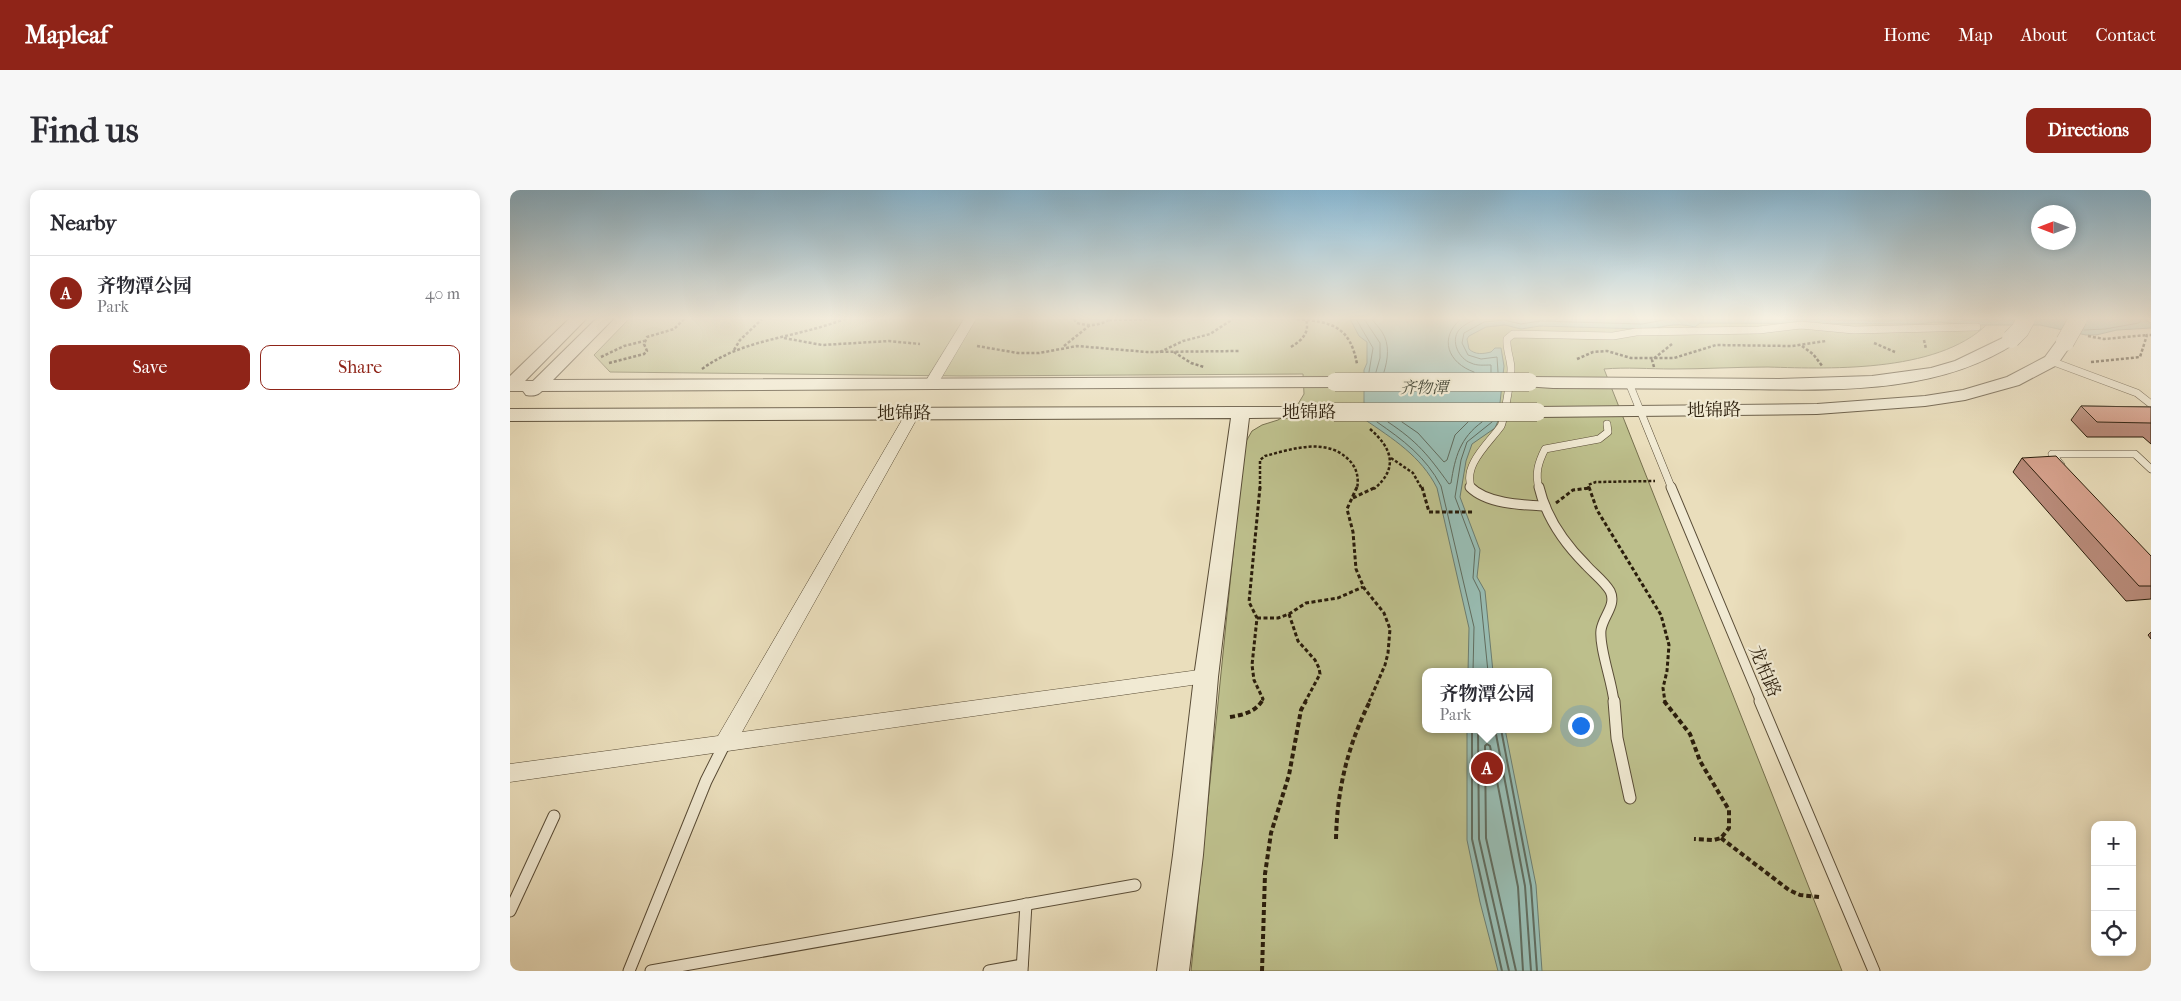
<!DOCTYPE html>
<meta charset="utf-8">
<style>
:root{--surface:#fff;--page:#f7f7f7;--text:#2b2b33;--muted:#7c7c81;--line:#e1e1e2;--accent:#8f2418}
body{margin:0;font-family:"IM FELL French Canon","Noto Serif SC",serif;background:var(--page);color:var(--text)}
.controls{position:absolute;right:15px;bottom:15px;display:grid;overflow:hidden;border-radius:10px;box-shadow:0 2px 12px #0003}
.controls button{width:45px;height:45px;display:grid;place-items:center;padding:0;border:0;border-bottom:1px solid var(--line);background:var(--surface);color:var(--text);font:25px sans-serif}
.compass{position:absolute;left:1521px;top:15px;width:45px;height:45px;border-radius:50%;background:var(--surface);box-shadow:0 2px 12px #0003;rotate:270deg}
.you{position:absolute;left:1070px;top:535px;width:18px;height:18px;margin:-12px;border:4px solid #fff;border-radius:50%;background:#1a73e8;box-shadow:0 0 0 8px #1a73e833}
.badge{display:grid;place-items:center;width:32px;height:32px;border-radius:50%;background:var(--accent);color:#fff;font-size:16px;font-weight:700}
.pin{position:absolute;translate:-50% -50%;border:2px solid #fff;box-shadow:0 1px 5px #0006}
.popup{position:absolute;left:912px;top:478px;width:130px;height:65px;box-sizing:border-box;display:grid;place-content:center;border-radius:10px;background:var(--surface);filter:drop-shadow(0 1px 4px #0005);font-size:16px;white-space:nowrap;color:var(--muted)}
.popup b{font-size:19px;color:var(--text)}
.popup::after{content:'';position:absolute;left:50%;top:100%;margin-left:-10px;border:10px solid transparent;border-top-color:var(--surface)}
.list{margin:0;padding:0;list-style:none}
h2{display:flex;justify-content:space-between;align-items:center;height:65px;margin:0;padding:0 20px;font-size:21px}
h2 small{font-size:16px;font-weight:400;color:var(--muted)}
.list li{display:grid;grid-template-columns:32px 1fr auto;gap:15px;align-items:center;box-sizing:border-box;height:75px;padding:0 20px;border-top:1px solid var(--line)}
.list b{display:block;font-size:19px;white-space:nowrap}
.list p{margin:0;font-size:16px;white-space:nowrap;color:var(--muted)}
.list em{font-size:16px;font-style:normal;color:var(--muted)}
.actions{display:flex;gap:10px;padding:15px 20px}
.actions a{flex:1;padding:11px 0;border:1px solid var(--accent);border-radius:10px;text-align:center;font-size:18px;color:var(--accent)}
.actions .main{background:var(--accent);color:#fff}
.icon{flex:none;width:28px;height:28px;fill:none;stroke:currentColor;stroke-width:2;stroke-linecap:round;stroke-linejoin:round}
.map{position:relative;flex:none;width:1641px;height:781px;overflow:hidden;border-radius:10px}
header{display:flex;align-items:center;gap:30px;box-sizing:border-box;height:70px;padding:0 25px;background:var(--accent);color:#fff}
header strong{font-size:24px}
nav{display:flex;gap:28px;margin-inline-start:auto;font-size:18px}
.intro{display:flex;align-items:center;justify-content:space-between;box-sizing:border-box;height:120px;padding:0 30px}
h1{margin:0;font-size:35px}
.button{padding:12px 22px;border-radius:10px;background:var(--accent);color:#fff;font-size:18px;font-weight:700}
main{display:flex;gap:30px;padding:0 30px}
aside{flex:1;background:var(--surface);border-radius:10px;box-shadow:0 2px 12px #0003}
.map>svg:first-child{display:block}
.green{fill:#bdbf8c;stroke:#746e4c;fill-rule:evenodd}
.water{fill:#98bcb2;stroke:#6c7c6f}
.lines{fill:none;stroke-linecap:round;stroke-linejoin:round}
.shore-far1{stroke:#616c5e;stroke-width:1}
.shore{stroke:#616c5e;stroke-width:2}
.service-far2-casing{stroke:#5a4d37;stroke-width:8}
.service-far1-casing{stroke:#5a4d37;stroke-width:11}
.service-casing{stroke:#5a4d37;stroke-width:13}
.minor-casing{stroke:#5a4d37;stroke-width:1}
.tertiary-casing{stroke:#5a4d37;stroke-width:2}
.path-far2{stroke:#2a1d0b;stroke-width:2.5;stroke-dasharray:3 2;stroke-linecap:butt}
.path-far1{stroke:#2a1d0b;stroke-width:3;stroke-dasharray:4 2.5;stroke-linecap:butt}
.path{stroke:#2a1d0b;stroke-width:4;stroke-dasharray:5 3;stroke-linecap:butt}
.service-far2{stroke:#f1ead3;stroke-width:7}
.service-far1{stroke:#f1ead3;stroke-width:9}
.service{stroke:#f1ead3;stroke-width:11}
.minor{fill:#f1ead3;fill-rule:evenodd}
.tertiary{fill:#f1ead3;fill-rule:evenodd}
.tertiary-bridge-casing{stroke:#5a4d37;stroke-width:19;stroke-linecap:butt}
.tertiary-bridge{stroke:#f1ead3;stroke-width:18}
.wall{fill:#b98b7a;stroke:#2a1d0b}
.building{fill:#d7a28e;stroke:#2a1d0b}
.labels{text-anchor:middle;stroke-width:4.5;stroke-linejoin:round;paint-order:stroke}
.far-water-label{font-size:16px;font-style:italic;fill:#4b4d3d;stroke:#f1ead3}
.street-label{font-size:18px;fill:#2a1d0b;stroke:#f1ead3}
</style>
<header>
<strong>Mapleaf</strong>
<nav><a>Home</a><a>Map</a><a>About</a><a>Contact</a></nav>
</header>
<div class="intro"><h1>Find us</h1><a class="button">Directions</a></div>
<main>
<aside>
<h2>Nearby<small></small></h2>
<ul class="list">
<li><span class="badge">A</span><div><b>齐物潭公园</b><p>Park</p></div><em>40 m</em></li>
</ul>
<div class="actions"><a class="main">Save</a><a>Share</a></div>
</aside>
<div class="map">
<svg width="1641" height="781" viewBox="0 0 1641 781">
<rect width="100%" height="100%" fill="#eadebc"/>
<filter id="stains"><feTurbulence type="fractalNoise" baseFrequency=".004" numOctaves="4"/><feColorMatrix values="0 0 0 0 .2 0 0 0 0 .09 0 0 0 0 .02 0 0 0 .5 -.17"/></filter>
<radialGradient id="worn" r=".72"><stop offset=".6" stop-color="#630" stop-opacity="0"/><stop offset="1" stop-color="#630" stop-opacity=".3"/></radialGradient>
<path class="green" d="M119,129H1482C1435,183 1323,179 1258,177C1226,177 1194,179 1162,179C1140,179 1116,177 1094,179L1332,781H681L734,255L742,241L752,235L768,230L785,219L794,204L793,184L451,186L100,182L84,165ZM916,482H1038V539H916Z"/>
<g class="water">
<path d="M840,129H1291L1374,131L1412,129H1641L1635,130L1641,133V138L1607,140L1586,145H1576L1530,135H1465L1427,132L1407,134L1190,133L1185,137C1161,131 1153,139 1132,139L1030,136L1011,139L995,135L976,137L959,146L957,149L959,159C965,165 973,164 981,162L985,158H991L994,176L988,231L985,238L962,254L956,271L950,307L970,360L967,387L975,401L983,482H958L959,438L927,298C911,266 883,249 854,229V180L857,173V152L849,146Z"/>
<path d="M957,539H995L1026,695L1032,781H988L970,712L957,650Z"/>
</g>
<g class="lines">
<g class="shore-far1">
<path d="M846,129L863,158L859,182"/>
<path d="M854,129L870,153V168L866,182"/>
<path d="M862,129C865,134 869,137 872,142C880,154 878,169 874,182"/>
<path d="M951,129C928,148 938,173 964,182"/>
<path d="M966,129C960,132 953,135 949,140C940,151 949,169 961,173C967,176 974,175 981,175V182"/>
<path d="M1453,129L1504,130"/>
<path d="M1574,140L1595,139L1629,133L1632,129"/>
<path d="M988,182L987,167L971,169L958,165L952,153L954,143L974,132L994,130L1011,134L1030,131L1132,134L1159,129"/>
<path d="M867,232C893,250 916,267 931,296L964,437L963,482"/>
<path d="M878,232C908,252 918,265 939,294L941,293C945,267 950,248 972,232"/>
<path d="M892,232L908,243L934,272L937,270L945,245L958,232"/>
<path d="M978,482L970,402L963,388L965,360L945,307L951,270L957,252L982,232"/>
</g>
<g class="shore">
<path d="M962,539V649L992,781"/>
<path d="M968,539L969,649L999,781"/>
<path d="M985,539L1015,696L1021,781"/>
<path d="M991,539L1021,696L1027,781"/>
<path d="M1006,781L976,648L975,556L977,554L980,556L1008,697L1013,781"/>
</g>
<g class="service-far2-casing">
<g id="service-far2">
<path d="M1541,171L1627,203L1641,214"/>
<path d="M1119,193L1162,299"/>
<path d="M1551,275L1542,264H1625L1641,279"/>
<path d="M962,299C951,276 980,252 991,236C994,230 1001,187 1001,179C1001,169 996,160 997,149L1003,144L1103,146L1126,142L1249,140L1291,135L1344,140L1467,137"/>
<path d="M1029,299C1025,283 1028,273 1035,259L1089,249L1098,242L1097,234"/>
</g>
</g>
<g class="service-far1-casing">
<g id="service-far1">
<path d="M960,297C977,314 1012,315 1035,316"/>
<path d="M1029,297C1036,327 1055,354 1076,375C1083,383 1094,391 1100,401C1107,415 1093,426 1091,440C1089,458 1102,491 1104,512"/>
<path d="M1161,297L1251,512"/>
</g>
</g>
<g class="service-casing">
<g id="service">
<path d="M1104,511L1107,548L1120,608"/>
<path d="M1250,511L1364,781"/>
<path d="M0,721L44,626"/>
<path d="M119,781L196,591L215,553"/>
<path d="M141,781L625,695"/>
<path d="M479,781L512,775"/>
<path d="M512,781L516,714"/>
</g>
</g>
<g class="minor-casing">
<g id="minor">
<path d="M454,129H466L426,197H416L414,194Z"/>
<path d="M403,219L410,223L232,542L696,479L703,482L706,487L703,492L0,592V574L208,546L396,223Z"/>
</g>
</g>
<g class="tertiary-casing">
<g id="tertiary">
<path d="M59,129H76L15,191H23L86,129H103L43,190L825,187L831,188L834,192L831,196L825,197L32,201C27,206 23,206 16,205L13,201H0V186Z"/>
<path d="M1501,144L1507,146L1509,149L1507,152C1426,206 1321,200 1228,199C1166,199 1104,198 1043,198L1013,196L1010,192L1013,188L1019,187L1269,189L1362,186L1421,178L1445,171Z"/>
<path d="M1555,147L1561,148L1563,152L1547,175L1509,195L1455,210L1415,216L1307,224L1027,227L1021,226L1018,222L1021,218L1027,217L1307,214L1415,206L1453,200L1497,187L1535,167L1549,148Z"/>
<path d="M731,217H824L830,218L833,222L830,226L824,227L739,228L708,487L693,665L679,781H647L663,665L684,487L721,228L0,231V219Z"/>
</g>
</g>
<g class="path-far2">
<path d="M564,129L567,133C579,136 590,136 600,129"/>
<path d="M787,129C822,132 840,136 847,174"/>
<path d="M599,130L641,129"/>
<path d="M1578,146L1594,149L1637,145"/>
<path d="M274,148L312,155L379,151L410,154"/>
<path d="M1414,150L1416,159"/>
<path d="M1364,153L1385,162"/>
<path d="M467,156L508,163H529L567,156L637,162L729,161"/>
<path d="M554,156L580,135"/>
<path d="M1292,156L1303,164L1313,177"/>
<path d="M781,157C792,150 800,143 796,129"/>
<path d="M224,160L230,150L252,129"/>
<path d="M650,162L673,151L700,144L723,129"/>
<path d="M664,162L681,173L694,177"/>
<path d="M91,167L114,156L134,151"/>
<path d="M1067,169L1083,162L1097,161L1121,168H1164L1206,155L1282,156L1316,151"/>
<path d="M1581,172L1630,167L1637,145H1641"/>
<path d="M99,173L134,164L137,161L134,154L137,147L164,139L174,129"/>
<path d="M1144,177L1142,170L1162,154"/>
<path d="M192,179C234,148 287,148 334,129"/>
<path d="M860,239C882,258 889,278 864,299"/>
<path d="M881,268L903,283L912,299"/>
<path d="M750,299V270L755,266C782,259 817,247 839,270C847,278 849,288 847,299"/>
<path d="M1075,299L1079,298"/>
<path d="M1079,299L1078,295L1086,292L1145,291"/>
</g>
<g class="path-far1">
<path d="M750,297L739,412L747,428L742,475L744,490L753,509L751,512"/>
<path d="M847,297L837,319L843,342L846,379L854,398L874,423L880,439L878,463L875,475L859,512"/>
<path d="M912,297L919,322H963"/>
<path d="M1079,297L1087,320L1151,425L1159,455L1157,481L1153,498L1155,512"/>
<path d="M843,308L866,297"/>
<path d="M1046,313L1063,300L1079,298"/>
<path d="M779,424L788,451L805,470L809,478L810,484L795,512"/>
<path d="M747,428H768L779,424L796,413L828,408L853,397"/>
</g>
<g class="path">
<path d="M1154,511L1180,544L1190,571L1219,620V638L1211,648L1204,650L1184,649"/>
<path d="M720,527C733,525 745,522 752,511"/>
<path d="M1211,648L1279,700L1290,705L1309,707"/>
<path d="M826,649C827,599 838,555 860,511"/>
<path d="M752,781L755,684L761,643L779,585L791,520L796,511"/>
</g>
<use href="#service-far2" class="service-far2"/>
<use href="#service-far1" class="service-far1"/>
<use href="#service" class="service"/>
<use href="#minor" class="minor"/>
<use href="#tertiary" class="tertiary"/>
<g class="tertiary-bridge-casing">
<g id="tertiary-bridge">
<path d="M1501,149L1510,140L1516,129"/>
<path d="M1555,152L1568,129"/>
<path d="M825,192H1019"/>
<path d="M824,222H1027"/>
</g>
</g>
<use href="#tertiary-bridge" class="tertiary-bridge"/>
</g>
<g class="wall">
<path d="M1571,216L1641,217V254L1633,247H1577L1561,230Z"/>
<path d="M1512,268L1641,366V409L1616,411L1503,282Z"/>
<path d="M1641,442V449L1638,445Z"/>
</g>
<g class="building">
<path d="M1571,216L1641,217V233L1587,232Z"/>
<path d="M1546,266L1641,366V396H1629L1512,268Z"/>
</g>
<linearGradient id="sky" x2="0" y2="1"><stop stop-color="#88b7d2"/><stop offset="0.54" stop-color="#f6f0e1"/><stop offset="1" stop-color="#f6f0e1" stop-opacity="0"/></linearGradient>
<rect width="1641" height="238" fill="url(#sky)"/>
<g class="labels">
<g class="far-water-label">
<text x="914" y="203">齐物潭</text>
</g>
<g class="street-label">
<text transform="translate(1204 220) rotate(-1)" y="6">地锦路</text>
<text x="799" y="228">地锦路</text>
<text x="394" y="229">地锦路</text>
<text transform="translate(1255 481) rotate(67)" y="6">龙柏路</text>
</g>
</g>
<rect width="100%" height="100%" filter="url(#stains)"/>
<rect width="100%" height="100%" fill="url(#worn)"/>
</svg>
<div class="controls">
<button>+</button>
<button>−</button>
<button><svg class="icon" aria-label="locate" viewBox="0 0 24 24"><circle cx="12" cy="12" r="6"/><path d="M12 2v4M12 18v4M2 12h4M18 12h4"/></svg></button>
</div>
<svg class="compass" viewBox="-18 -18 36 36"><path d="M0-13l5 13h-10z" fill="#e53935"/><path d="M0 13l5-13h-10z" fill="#7c7c81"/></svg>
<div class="you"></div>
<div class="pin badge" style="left:977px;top:578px">A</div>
<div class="popup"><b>齐物潭公园</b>Park</div>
</div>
</main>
